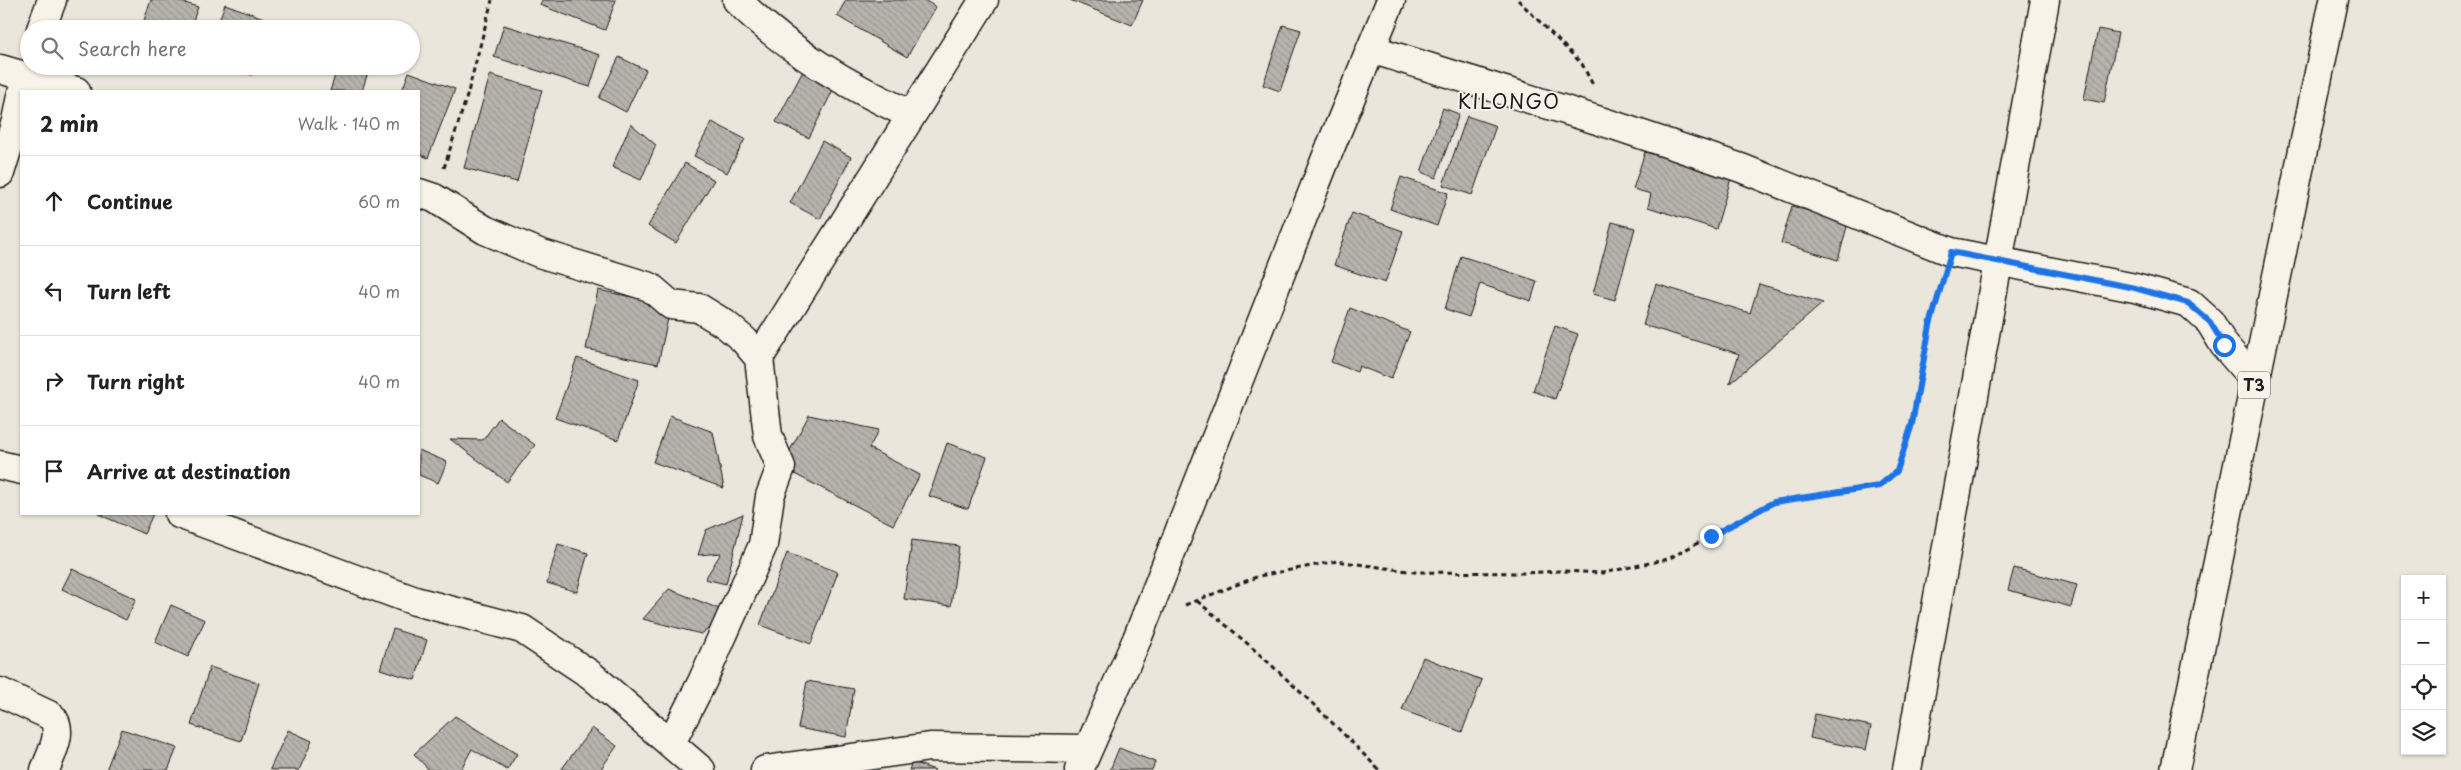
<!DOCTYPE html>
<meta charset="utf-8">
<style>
:root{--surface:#fff;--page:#f6f6f6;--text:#222;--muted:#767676;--line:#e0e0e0}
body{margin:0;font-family:"Playpen Sans",sans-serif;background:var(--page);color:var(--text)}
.controls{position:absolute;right:15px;bottom:15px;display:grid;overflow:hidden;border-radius:0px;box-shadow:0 1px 4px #0004}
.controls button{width:45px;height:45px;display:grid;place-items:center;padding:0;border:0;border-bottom:1px solid var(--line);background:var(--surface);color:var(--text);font:25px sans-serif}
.stop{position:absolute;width:15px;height:15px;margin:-11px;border:4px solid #1a73e8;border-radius:50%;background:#fff}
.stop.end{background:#1a73e8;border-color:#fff;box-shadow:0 1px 5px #0008}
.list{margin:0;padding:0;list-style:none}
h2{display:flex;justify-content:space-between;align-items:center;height:65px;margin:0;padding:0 20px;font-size:21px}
h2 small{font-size:16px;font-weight:400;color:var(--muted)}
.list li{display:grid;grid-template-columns:32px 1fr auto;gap:15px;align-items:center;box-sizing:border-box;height:90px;padding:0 20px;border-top:1px solid var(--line)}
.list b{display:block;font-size:19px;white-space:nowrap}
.list em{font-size:16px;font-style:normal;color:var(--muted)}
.icon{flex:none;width:28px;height:28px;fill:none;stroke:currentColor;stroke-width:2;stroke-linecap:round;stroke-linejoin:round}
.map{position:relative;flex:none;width:2461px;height:770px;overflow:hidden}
.search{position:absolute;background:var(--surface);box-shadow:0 1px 4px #0004;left:20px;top:20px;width:400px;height:55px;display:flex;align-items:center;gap:12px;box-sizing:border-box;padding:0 18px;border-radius:28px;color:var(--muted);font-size:19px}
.panel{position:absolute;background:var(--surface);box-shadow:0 1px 4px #0004;left:20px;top:90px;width:400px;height:425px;border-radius:0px}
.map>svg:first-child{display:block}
.building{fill:url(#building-back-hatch);stroke:#1c1c1c}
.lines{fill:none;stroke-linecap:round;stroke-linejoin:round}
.street-casing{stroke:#1c1c1c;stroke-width:31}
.highway-casing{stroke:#1c1c1c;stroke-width:31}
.path{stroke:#1c1c1c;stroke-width:3;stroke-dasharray:5 4;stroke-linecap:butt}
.street{stroke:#f7f3e8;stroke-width:28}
.highway{stroke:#f7f3e8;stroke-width:28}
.route{stroke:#1a73e8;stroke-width:6}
.labels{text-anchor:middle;stroke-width:4;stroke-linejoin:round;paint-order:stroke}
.shield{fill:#f7f3e8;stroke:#5e5c59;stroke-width:1}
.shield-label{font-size:16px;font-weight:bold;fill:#1c1c1c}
.quarter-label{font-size:20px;letter-spacing:1px;fill:#1c1c1c;stroke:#f7f3e8}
</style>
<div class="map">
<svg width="2461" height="770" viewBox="0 0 2461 770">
<defs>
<pattern id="building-back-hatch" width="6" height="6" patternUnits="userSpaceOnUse" patternTransform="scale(1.25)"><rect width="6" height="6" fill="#b6b4ac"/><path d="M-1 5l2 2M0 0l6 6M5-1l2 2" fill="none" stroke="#9c9a93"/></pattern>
</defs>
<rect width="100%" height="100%" fill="#eae6dc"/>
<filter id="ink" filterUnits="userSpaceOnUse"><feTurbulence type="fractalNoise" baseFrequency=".02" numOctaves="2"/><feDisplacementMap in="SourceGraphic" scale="10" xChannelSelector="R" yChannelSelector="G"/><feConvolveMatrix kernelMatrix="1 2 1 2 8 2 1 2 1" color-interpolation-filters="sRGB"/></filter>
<g filter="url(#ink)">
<g class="building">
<path d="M151,0H175L198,7L190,29H141Z"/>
<path d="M542,0H616L605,30L540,5Z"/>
<path d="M846,0H924L936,7L907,57L837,16Z"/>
<path d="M1070,0H1143L1132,25Z"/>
<path d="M225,4L272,21L269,29H216Z"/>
<path d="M504,25L600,55L590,87L494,57Z"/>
<path d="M1283,25L1301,30L1280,91L1263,85Z"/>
<path d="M2098,29L2118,33L2104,103L2084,99Z"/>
<path d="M619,57L646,70L626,112L599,98Z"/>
<path d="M227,66H255L252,75Z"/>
<path d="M338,66H359L369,69L362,91H330Z"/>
<path d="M803,71L834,88L809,138L776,122Z"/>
<path d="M409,72L455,89L428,158L419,154V91H402Z"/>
<path d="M490,75L542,90L517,182L464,168Z"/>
<path d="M1443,108L1459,114L1436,178L1421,172Z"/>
<path d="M1467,116L1496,126L1472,195L1443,185Z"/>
<path d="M712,122L745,139L727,173L694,156Z"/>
<path d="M631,124L656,145L641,180L612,167Z"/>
<path d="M822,141L851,157L820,219L790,203Z"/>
<path d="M1645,152L1662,157L1663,153L1732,175L1716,229L1648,207L1651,194L1633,189Z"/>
<path d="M685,163L714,180L676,243L648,226Z"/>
<path d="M1401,177L1448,193L1437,226L1390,209Z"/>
<path d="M1792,206L1848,223L1838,260L1781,243Z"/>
<path d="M1352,213L1403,231L1385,283L1334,265Z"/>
<path d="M1612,222L1635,228L1615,300L1593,294Z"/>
<path d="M1461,256L1537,281L1531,301L1480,284L1469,317L1445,309Z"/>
<path d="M1656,284L1750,313L1759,284L1823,303L1729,384L1739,354L1643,325Z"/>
<path d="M598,290L671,305L658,364L586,349Z"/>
<path d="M1350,308L1410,332L1391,379L1359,366L1357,372L1331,362Z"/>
<path d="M1555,326L1578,334L1555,399L1533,391Z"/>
<path d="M577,358L639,380L618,440L555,418Z"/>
<path d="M809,415L879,430L869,448L920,475L893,525L781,467Z"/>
<path d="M670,416L713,432L724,488L653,462Z"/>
<path d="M499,418L535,445L507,482L450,439L483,440Z"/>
<path d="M947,443L987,457L968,509L929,496Z"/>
<path d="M419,450L447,462L438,483L419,475Z"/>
<path d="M98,514H153L144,534Z"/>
<path d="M743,514L726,584L705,579L721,553L698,555L706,530Z"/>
<path d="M912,540L959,546L951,606L904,599Z"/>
<path d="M558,544L588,553L577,592L547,583Z"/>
<path d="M787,553L838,572L811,644L760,625Z"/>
<path d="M2014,568L2077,585L2071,607L2008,590Z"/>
<path d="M72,569L136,599L126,620L62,589Z"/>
<path d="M669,589L732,614L701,634L643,619Z"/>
<path d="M171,605L205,620L188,657L155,642Z"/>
<path d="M393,629L427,640L415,680L380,669Z"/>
<path d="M1423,657L1482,680L1462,732L1402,710Z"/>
<path d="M210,667L259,683L241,741L191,725Z"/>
<path d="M807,681L854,689L846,737L798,728Z"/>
<path d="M1815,714L1871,726L1866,750L1810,738Z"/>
<path d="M455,716L517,754L507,770L472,749L461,769L462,770H429L414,754Z"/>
<path d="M592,728L617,746L600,770H561Z"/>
<path d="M122,729L177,748L168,770H106Z"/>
<path d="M288,730L312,741L299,770H273L270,769Z"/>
<path d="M1119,748L1155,762L1152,770H1110Z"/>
<path d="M912,762L935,770H909Z"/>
</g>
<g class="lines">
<g class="street-casing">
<g id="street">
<path d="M737,0C788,51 847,85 911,115"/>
<path d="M41,29L52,0"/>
<path d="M1371,49L1616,126L1741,168L1951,252L2135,288L2189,303L2210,322L2224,345L2255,381"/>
<path d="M0,69L76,91"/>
<path d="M0,173L16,121L21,96"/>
<path d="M419,193L434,198L485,230L539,253L650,287L671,305L699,308L725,324L744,340L759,358L768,436L781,467L770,496L763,545L702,682L671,743"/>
<path d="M759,358L984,0"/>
<path d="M0,465L21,470"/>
<path d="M179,514L415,601L522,629L591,675L701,770"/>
<path d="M0,692L51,716C65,730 51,754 45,770"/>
<path d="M765,770L930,747L1087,749"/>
<path d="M1079,770L1137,639L1328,153L1391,0"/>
<path d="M1907,770L2045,0"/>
</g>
</g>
<g class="highway-casing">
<path id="highway" d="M2175,770L2334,0"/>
</g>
<g class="path">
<path d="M1518,0L1582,64L1593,85"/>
<path d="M444,168L467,96L492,0"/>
<path d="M1197,601C1262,654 1321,710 1379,770"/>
<path d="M1185,605L1259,576L1337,561L1414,572L1522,573L1562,571L1603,573L1668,559L1774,502L1879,486L1897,471L1912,424L1930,325L1942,283"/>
</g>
<use href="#street" class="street"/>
<use href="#highway" class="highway"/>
</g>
</g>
<g class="lines" filter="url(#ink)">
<path class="route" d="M1711,536L1774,502L1879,486L1897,471L1912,424L1930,325L1951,252L2135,288L2188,303L2210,322L2224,345"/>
</g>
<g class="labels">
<rect class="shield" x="2238" y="371.5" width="32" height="27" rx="4"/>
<g class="shield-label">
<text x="2254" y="391">T3</text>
</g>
<g class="quarter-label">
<text x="1509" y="109">KILONGO</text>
</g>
</g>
</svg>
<div class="controls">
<button>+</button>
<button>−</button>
<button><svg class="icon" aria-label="locate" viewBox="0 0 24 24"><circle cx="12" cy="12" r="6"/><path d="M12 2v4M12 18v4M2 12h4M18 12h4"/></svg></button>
<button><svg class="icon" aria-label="layers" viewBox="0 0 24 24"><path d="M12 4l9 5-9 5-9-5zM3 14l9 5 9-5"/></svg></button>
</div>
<div class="stop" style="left:2224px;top:345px"></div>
<div class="stop end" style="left:1711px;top:536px"></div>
<div class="search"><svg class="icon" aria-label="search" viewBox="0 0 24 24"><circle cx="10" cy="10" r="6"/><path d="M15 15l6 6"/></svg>Search here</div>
<section class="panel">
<h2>2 min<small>Walk · 140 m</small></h2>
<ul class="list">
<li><svg class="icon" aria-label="ahead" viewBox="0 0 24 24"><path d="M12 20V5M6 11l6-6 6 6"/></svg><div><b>Continue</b></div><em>60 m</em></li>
<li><svg class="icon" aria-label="left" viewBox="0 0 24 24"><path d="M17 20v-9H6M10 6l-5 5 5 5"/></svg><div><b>Turn left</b></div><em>40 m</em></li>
<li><svg class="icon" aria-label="right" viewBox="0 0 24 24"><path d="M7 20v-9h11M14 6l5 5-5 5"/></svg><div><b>Turn right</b></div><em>40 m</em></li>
<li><svg class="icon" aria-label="arrive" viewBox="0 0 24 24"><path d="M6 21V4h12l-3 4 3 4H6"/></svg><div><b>Arrive at destination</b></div></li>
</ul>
</section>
</div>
